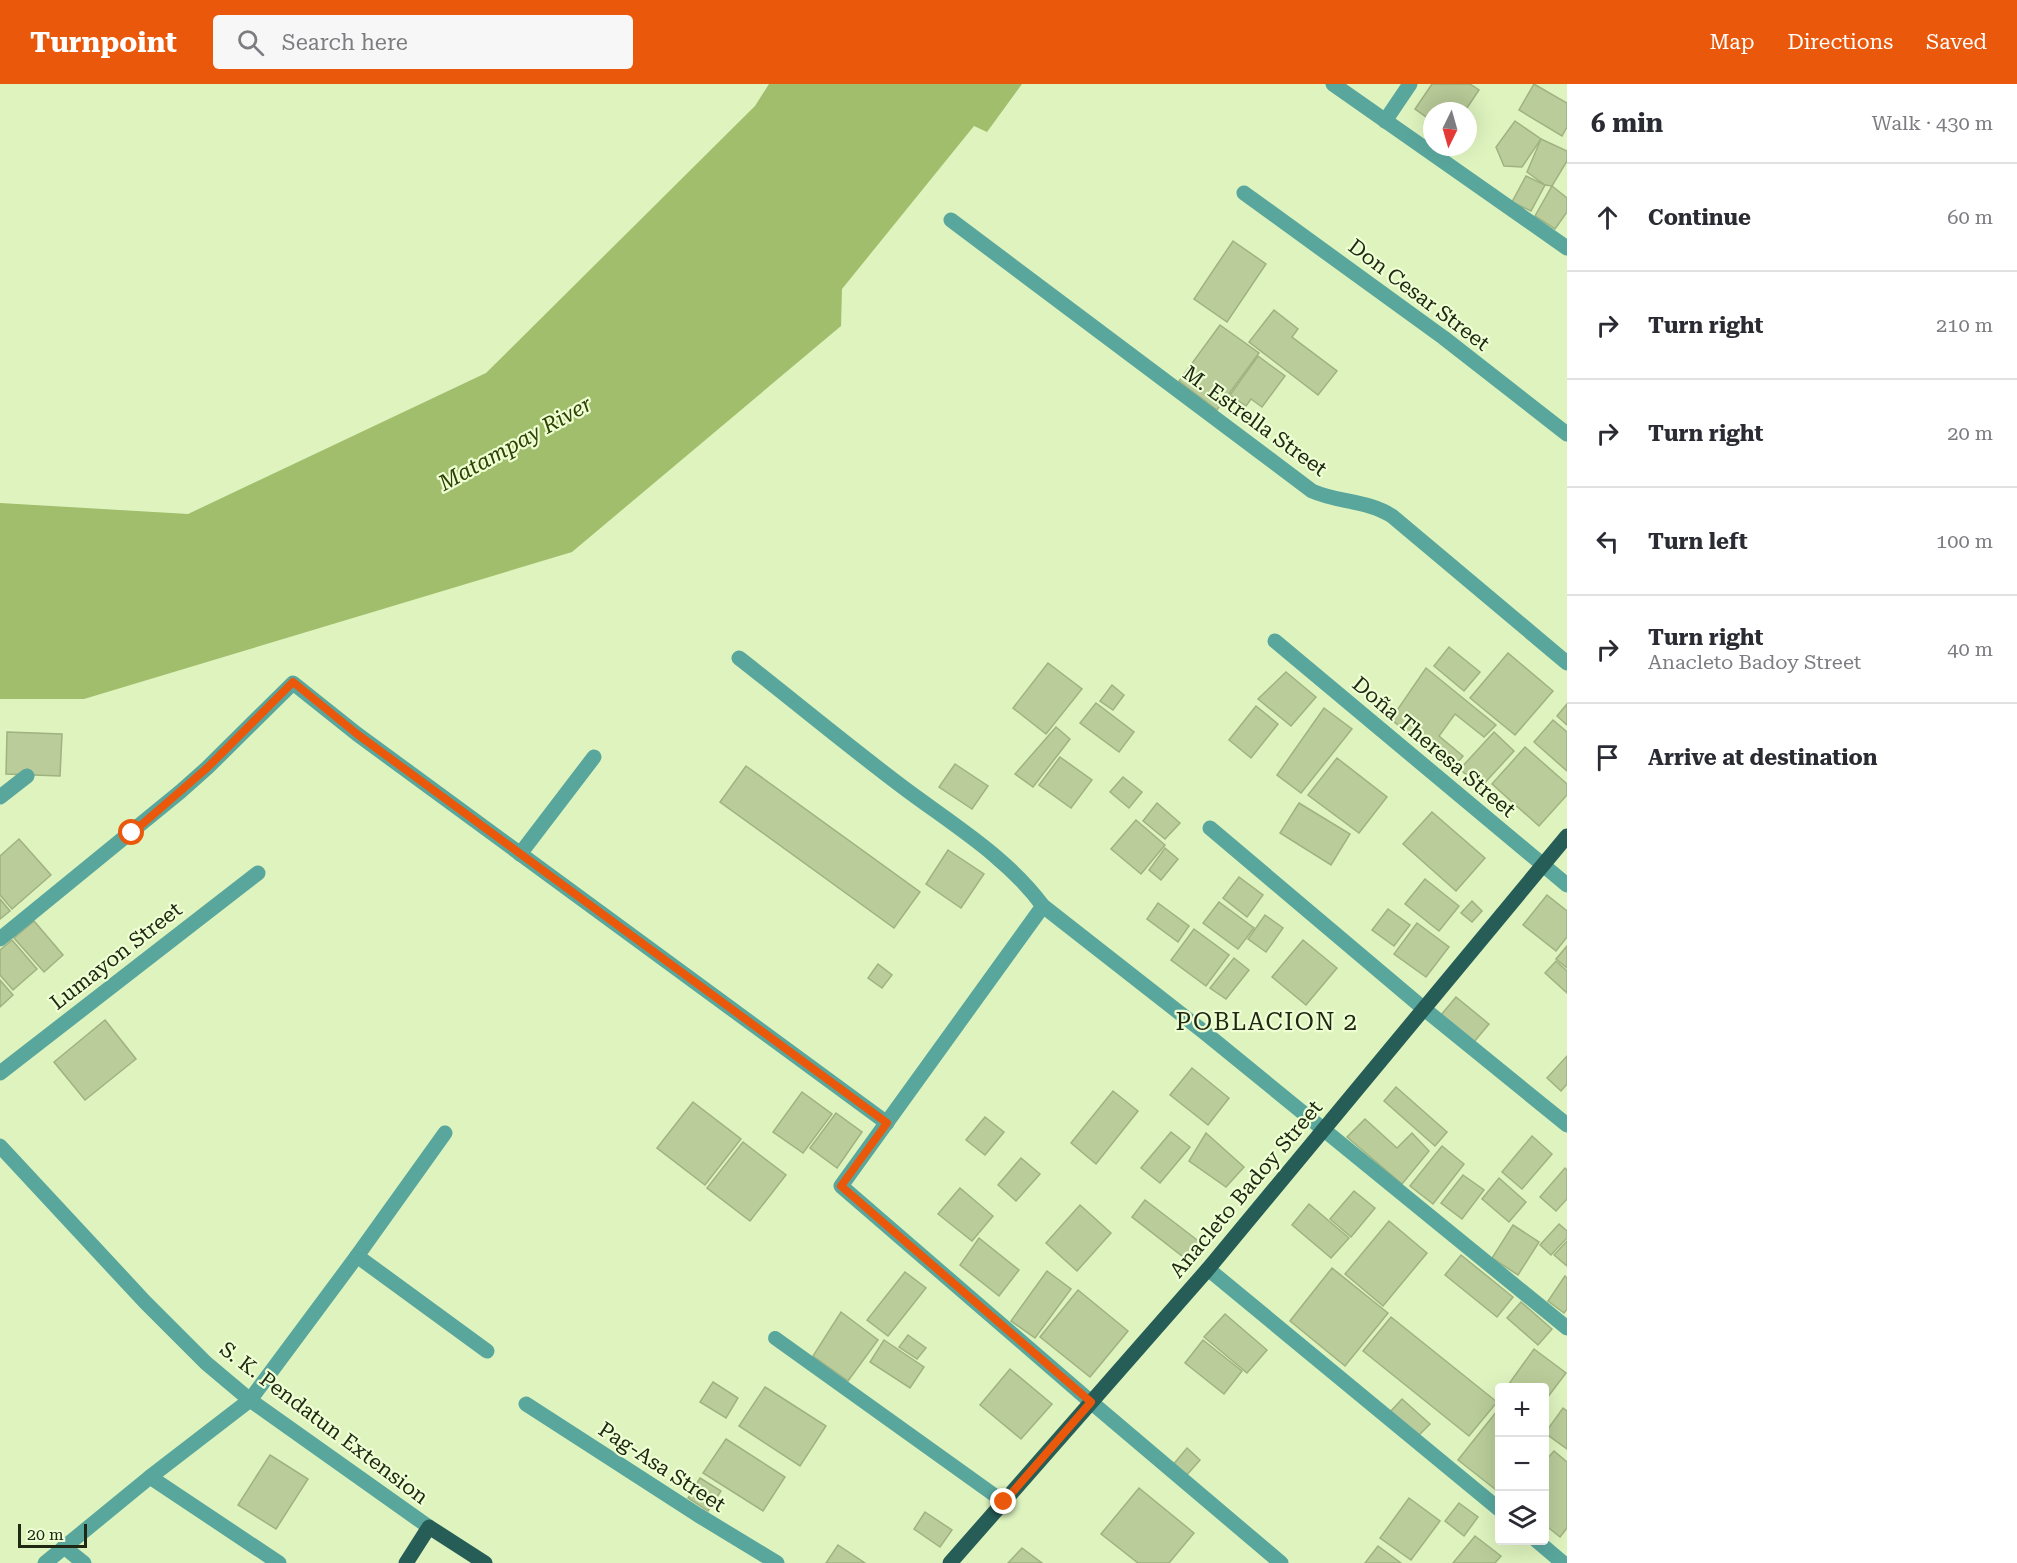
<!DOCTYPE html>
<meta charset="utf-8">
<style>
:root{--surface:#fff;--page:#f7f7f7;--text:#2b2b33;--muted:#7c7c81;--line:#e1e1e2;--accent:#ea580c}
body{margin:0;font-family:"Roboto Serif",serif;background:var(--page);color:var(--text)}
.controls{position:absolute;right:18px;bottom:18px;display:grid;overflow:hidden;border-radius:6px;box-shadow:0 6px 24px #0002}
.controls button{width:54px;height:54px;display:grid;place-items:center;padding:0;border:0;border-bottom:2px solid var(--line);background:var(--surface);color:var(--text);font:30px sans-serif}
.compass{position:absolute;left:1423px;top:18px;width:54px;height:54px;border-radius:50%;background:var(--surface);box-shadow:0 6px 24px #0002;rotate:185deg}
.scale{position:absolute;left:18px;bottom:15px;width:69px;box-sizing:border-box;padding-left:6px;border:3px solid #202814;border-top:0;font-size:16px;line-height:21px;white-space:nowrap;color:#202814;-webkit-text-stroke:4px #eeffd4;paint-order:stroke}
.stop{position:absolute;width:18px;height:18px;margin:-14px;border:4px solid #ea580c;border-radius:50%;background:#fff}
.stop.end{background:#ea580c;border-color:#fff;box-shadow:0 2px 6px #0008}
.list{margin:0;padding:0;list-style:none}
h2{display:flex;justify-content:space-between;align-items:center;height:78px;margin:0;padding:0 24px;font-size:26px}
h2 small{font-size:20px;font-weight:400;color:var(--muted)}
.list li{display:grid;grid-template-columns:39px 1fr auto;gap:18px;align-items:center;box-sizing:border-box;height:108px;padding:0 24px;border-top:2px solid var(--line)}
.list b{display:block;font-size:22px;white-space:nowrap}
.list p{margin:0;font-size:20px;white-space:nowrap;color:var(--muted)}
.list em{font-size:20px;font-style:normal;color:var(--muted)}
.icon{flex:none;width:33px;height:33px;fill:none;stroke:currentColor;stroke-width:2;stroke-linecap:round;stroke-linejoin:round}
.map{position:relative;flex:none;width:1567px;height:1479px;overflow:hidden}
header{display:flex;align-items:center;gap:36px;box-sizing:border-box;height:84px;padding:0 30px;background:var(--accent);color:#fff}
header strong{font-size:28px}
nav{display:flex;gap:33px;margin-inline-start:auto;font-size:21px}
.search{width:420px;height:54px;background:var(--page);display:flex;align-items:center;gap:15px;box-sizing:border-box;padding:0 21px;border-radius:6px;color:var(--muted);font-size:22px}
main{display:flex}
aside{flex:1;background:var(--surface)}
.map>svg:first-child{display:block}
.water{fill:#a0be6b}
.building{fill:#b9cc99;stroke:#9fb280;stroke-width:1.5}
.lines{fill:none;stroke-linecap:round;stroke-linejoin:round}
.lane{stroke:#59a69d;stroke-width:14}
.street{stroke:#59a69d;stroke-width:15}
.primary{stroke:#265d57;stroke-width:15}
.route{stroke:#ea580c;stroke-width:8}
.labels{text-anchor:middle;stroke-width:4.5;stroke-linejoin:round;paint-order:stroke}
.street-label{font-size:21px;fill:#202814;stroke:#eeffd4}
.water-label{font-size:22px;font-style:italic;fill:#304102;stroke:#eeffd4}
.quarter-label{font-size:24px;letter-spacing:1.5px;fill:#202814;stroke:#eeffd4}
</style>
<header>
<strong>Turnpoint</strong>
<div class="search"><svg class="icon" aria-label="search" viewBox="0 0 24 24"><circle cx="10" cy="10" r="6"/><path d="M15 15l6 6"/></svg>Search here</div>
<nav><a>Map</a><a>Directions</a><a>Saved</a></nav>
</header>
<main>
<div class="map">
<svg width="1567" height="1479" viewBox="0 0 1567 1479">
<rect width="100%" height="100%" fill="#def3be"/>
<path class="water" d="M769,0H1022L987,48L974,42L842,205L841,242L572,468L84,615H0V419L188,430L486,289L755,22Z"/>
<g class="building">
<path d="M1432,0H1470L1479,6L1465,27H1432V37L1415,25Z"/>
<path d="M1534,0L1567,19V43L1562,52L1519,26Z"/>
<path d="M1515,37L1541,55L1522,83L1504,82L1496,63Z"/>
<path d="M1541,55L1567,67V77L1552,102L1545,101L1527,88Z"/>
<path d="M1526,92L1545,101L1531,127L1512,118Z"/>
<path d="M1552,102L1567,114V128L1555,145L1535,132Z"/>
<path d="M1233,157L1266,180L1227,238L1194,215Z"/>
<path d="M1274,226L1298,245L1292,253L1337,287L1318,311L1249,258Z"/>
<path d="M1220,241L1259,269L1217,326L1179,297Z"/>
<path d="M1258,272L1285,292L1262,323L1251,315L1246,322L1230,311Z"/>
<path d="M1449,563L1480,588L1464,607L1434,582Z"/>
<path d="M1508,569L1553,607L1515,651L1470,614Z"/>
<path d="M1048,579L1082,605L1046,650L1013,624Z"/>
<path d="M1426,584L1496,641L1484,653L1455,630L1439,652L1463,672L1451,686L1391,635Z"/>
<path d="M1286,588L1316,613L1291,642L1258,615Z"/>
<path d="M1112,601L1124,611L1113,626L1100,617Z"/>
<path d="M1096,619L1134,648L1119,668L1080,639Z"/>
<path d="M1567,620V641L1557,632Z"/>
<path d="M1256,622L1278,640L1251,674L1229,656Z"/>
<path d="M1324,624L1352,645L1301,709L1277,691Z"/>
<path d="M1553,636L1567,648V687L1534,658Z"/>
<path d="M1056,643L1070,655L1033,703L1015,690Z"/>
<path d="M7,648L62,650L60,692L6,690Z"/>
<path d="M1494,648L1514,667L1480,704L1460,685Z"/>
<path d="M1525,663L1567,700V711L1539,742L1492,700Z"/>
<path d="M1060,673L1092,696L1071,724L1039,701Z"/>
<path d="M1337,674L1387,713L1359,749L1308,711Z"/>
<path d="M955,680L988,702L972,725L939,703Z"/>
<path d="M746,682L920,808L894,844L720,718Z"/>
<path d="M1123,693L1142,708L1129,724L1110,708Z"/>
<path d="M1157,719L1180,739L1165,755L1143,737Z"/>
<path d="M1299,719L1350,750L1331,781L1280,749Z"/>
<path d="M1432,728L1485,774L1456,807L1403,760Z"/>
<path d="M1136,736L1165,761L1141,790L1111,765Z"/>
<path d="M19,755L51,791L12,825L0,811V772Z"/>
<path d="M1165,764L1178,775L1161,796L1149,786Z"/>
<path d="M948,766L984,790L961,824L926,800Z"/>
<path d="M1239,793L1263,811L1247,833L1223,814Z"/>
<path d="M1425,795L1459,822L1439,847L1405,820Z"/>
<path d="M1547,811L1567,827V853L1556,867L1523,841Z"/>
<path d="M0,815L10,827L0,835Z"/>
<path d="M1472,817L1482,827L1472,838L1461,829Z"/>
<path d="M1219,818L1254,844L1238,865L1203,839Z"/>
<path d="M1158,819L1189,842L1178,858L1147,835Z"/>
<path d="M1388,825L1410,841L1394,862L1372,846Z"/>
<path d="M1265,831L1283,844L1266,868L1248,855Z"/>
<path d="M34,837L63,871L44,888L14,854Z"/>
<path d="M1417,839L1449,863L1426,893L1394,870Z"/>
<path d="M1194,845L1229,871L1206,902L1171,876Z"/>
<path d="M12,856L37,885L13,906L0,891V866Z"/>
<path d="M1303,856L1337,884L1306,921L1272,893Z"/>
<path d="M1567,862V884L1556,875Z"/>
<path d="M1234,874L1249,886L1226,915L1210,904Z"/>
<path d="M1556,877L1567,887V909L1545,889Z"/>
<path d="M878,880L892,891L882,904L868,894Z"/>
<path d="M0,896L13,911L0,923Z"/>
<path d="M1456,913L1489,940L1474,958L1441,931Z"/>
<path d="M105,936L136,975L85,1016L54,978Z"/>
<path d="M1567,972V1000L1561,1007L1547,994Z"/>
<path d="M1192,984L1229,1014L1208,1041L1170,1011Z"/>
<path d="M1396,1003L1447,1048L1435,1062L1384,1017Z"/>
<path d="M1113,1007L1138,1027L1096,1080L1071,1059Z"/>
<path d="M802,1008L832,1030L803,1069L773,1048Z"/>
<path d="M693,1018L741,1055L705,1101L657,1064Z"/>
<path d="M836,1029L862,1048L837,1084L810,1064Z"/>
<path d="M985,1033L1004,1048L985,1071L966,1056Z"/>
<path d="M1365,1035L1397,1064L1412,1049L1429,1067L1402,1100L1347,1053Z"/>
<path d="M1171,1048L1190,1063L1160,1099L1141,1084Z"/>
<path d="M1206,1049L1244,1083L1226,1103L1189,1077Z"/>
<path d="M1532,1052L1552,1070L1522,1105L1502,1088Z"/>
<path d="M743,1058L786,1091L750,1137L707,1104Z"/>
<path d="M1442,1062L1464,1080L1433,1120L1410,1102Z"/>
<path d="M1021,1074L1040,1090L1016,1117L998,1101Z"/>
<path d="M1565,1084L1567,1086V1115L1556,1127L1540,1113Z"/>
<path d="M1463,1091L1484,1106L1462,1135L1441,1119Z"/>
<path d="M1499,1094L1526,1118L1509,1138L1482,1115Z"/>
<path d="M960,1104L993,1132L972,1157L938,1130Z"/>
<path d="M1354,1107L1375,1124L1351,1153L1330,1135Z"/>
<path d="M1145,1116L1205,1162L1191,1179L1132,1133Z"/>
<path d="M1309,1120L1349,1154L1331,1174L1292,1141Z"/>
<path d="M1080,1121L1111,1149L1077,1187L1046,1159Z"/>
<path d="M1389,1137L1427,1169L1383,1222L1345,1190Z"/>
<path d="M1559,1140L1567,1147V1154L1551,1171L1540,1161Z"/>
<path d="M1513,1141L1539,1158L1518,1191L1492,1174Z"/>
<path d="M979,1154L1019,1186L999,1212L960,1181Z"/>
<path d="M1567,1157V1182L1554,1171Z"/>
<path d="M1461,1171L1513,1213L1497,1233L1445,1191Z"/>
<path d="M1332,1184L1388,1229L1345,1282L1290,1237Z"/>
<path d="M1047,1187L1071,1205L1035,1254L1011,1237Z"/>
<path d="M905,1188L926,1204L888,1252L867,1236Z"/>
<path d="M1565,1192L1567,1194V1225L1564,1229L1548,1217Z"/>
<path d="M1078,1206L1128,1247L1090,1293L1040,1253Z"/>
<path d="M1521,1218L1552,1245L1538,1261L1507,1234Z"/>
<path d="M841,1228L878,1256L848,1297L813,1272Z"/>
<path d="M1225,1230L1267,1266L1247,1289L1204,1253Z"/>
<path d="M1391,1233L1497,1318L1469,1352L1363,1267Z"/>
<path d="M908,1251L926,1264L917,1275L899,1263Z"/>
<path d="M884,1256L924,1283L910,1304L870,1278Z"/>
<path d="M1203,1256L1242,1287L1224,1310L1185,1279Z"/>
<path d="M1534,1265L1566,1289L1544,1318V1304H1506Z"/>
<path d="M1010,1285L1052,1320L1021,1355L980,1321Z"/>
<path d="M713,1298L738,1314L726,1334L700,1318Z"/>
<path d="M765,1303L826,1342L800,1382L739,1342Z"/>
<path d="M1402,1315L1430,1340L1417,1353L1390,1328Z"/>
<path d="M1563,1324L1567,1327V1365L1545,1349Z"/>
<path d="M1497,1327L1500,1329V1409L1458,1376Z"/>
<path d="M726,1355L785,1393L763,1427L703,1389Z"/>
<path d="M1187,1364L1200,1376L1185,1393L1172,1382Z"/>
<path d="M1554,1367L1567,1378V1444L1560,1453L1544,1440V1378Z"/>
<path d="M270,1371L308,1395L276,1445L238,1421Z"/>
<path d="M700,1394L721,1407L708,1427L688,1414Z"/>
<path d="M1139,1404L1194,1449L1169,1479H1138L1101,1450Z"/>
<path d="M1409,1414L1440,1437L1411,1476L1380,1454Z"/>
<path d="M1459,1419L1478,1433L1464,1452L1445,1437Z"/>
<path d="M925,1428L952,1446L940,1463L914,1445Z"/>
<path d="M1475,1452L1501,1472L1495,1479H1453Z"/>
<path d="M838,1461L865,1479H826Z"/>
<path d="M1378,1462L1401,1479H1365Z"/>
<path d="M1022,1464L1042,1479H1008Z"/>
</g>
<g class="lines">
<path class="lane" d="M775,1254L1004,1418"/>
<g class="street">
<path d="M1333,0L1567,164"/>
<path d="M1385,37L1410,0"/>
<path d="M1244,109L1444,254L1567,350"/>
<path d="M951,136L1312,407C1339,419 1367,416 1392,432L1567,579"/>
<path d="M1275,557L1567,801"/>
<path d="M739,574C794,617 848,662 904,704C952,740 1007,773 1043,822L1204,948L1567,1244"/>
<path d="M0,713L27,692"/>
<path d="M1210,744L1423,924L1567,1041"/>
<path d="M520,770L594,673"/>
<path d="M1043,822L841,1102L1091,1318L1281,1479"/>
<path d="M0,855L180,708L207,684L293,599L357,650L887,1039"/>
<path d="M0,989L258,789"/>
<path d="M0,1062L145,1218L206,1279L250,1316L429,1443"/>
<path d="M357,1172L487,1267"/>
<path d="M1208,1185L1500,1426"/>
<path d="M526,1320L698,1431L777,1479"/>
<path d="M150,1393L279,1479"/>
<path d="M1536,1456L1563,1479"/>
<path d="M64,1463L84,1479"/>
<path d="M45,1479L150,1393L250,1316L357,1172L445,1049"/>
</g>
<g class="primary">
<path d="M406,1479L429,1443L485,1479"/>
<path d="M950,1479L1208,1185L1567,752"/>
</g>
</g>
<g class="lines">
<path class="route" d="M132,749L207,684L293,598L357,650L887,1039L841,1102L1091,1318L1004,1418"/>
</g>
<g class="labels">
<g class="street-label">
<text transform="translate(1419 211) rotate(37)" y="7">Don Cesar Street</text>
<text transform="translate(1255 337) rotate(36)" y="7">M. Estrella Street</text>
<text transform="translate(1434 663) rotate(40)" y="7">Doña Theresa Street</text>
<text transform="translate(116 872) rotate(-38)" y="7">Lumayon Street</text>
<text transform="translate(1246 1105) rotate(-50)" y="7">Anacleto Badoy Street</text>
<text transform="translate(324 1339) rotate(37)" y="7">S. K. Pendatun Extension</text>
<text transform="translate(662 1383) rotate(33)" y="7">Pag-Asa Street</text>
</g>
<g class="water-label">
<text transform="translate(515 359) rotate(-29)" y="8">Matampay River</text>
</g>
<g class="quarter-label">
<text x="1267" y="946">POBLACION 2</text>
</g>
</g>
</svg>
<div class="controls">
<button>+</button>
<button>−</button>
<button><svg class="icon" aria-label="layers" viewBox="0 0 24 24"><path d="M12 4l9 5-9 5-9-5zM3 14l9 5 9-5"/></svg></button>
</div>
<svg class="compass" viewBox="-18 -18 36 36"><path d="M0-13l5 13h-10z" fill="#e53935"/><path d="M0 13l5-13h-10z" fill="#7c7c81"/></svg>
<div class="scale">20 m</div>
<div class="stop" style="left:132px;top:749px"></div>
<div class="stop end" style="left:1004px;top:1418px"></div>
</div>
<aside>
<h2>6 min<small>Walk · 430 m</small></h2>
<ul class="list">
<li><svg class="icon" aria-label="ahead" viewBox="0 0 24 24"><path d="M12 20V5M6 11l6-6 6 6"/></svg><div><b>Continue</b></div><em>60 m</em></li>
<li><svg class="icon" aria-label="right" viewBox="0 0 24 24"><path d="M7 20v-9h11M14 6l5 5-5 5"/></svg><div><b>Turn right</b></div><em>210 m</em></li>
<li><svg class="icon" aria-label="right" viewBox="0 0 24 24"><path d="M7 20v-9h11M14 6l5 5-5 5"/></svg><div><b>Turn right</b></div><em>20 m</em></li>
<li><svg class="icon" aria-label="left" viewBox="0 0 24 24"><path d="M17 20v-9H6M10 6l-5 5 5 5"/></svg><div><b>Turn left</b></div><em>100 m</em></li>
<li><svg class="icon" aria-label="right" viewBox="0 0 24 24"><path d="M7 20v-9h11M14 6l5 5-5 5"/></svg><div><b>Turn right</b><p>Anacleto Badoy Street</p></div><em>40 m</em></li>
<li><svg class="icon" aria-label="arrive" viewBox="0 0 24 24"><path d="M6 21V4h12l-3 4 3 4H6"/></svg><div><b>Arrive at destination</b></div></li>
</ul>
</aside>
</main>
